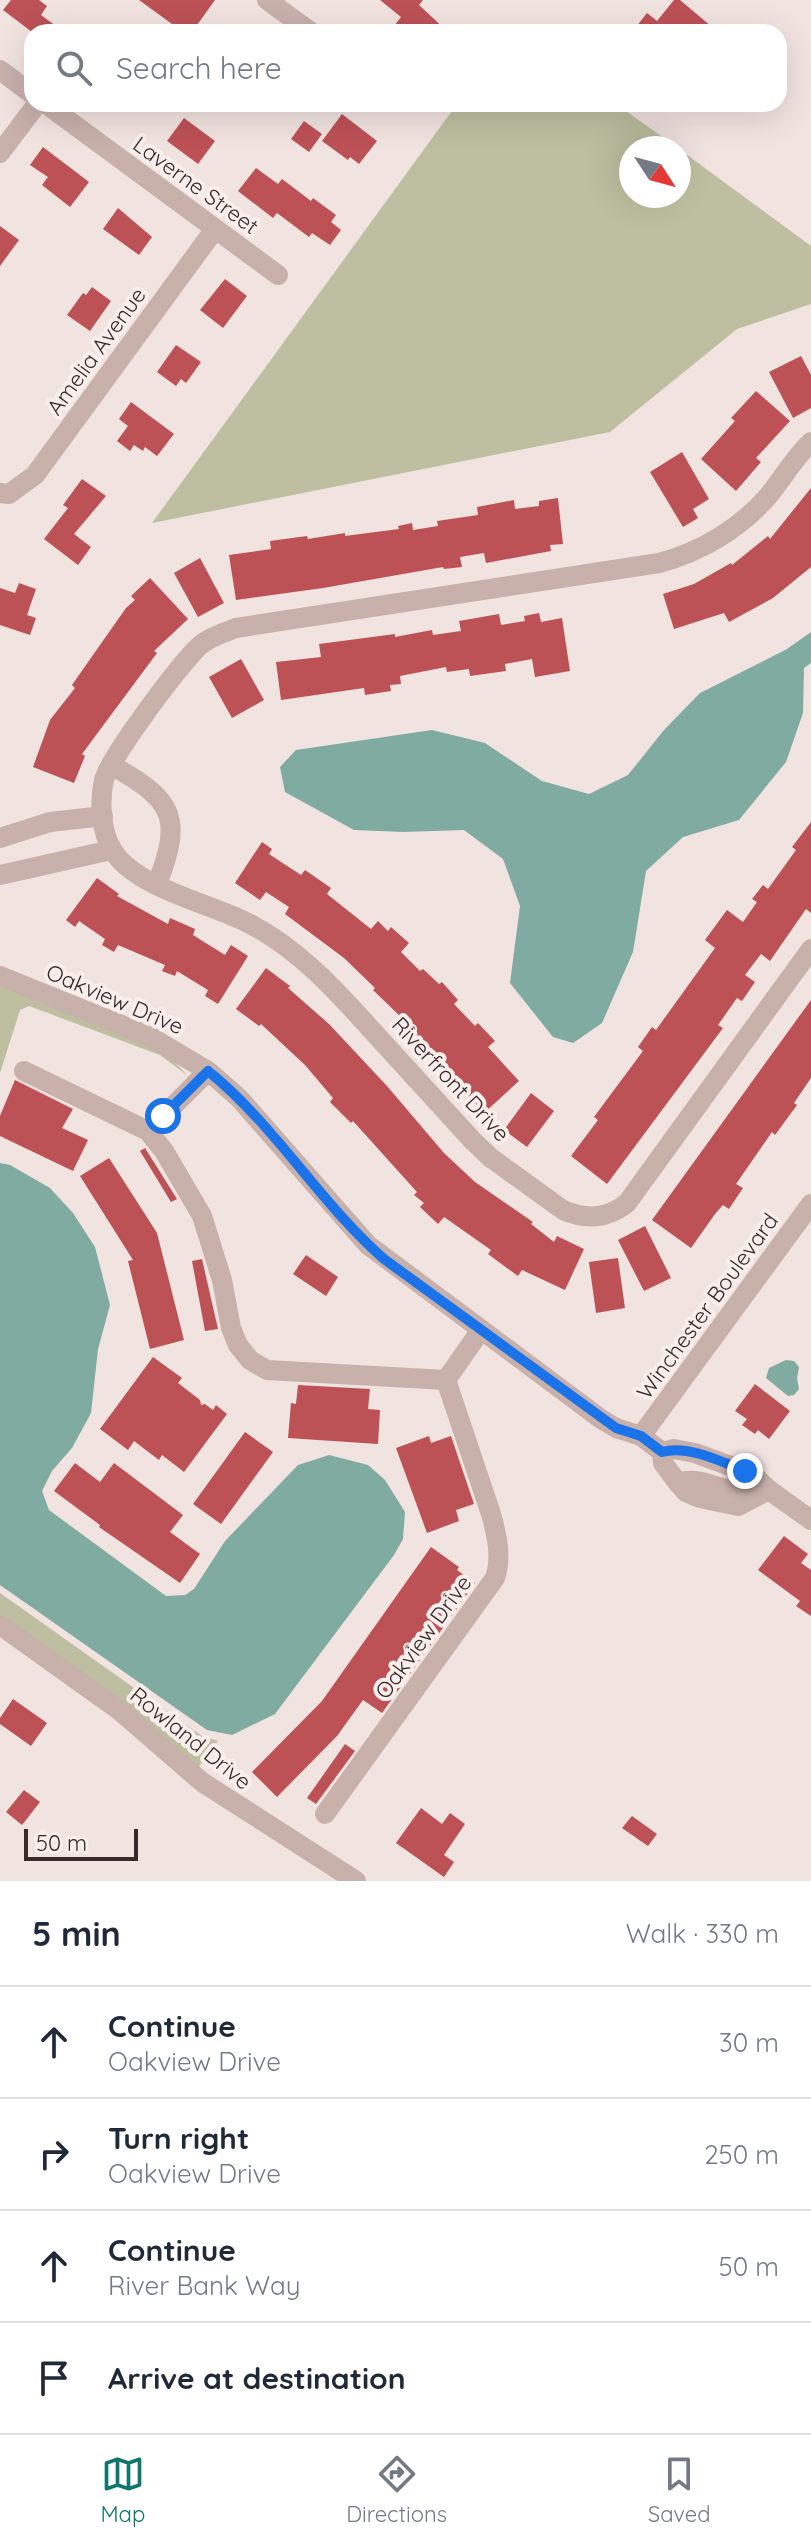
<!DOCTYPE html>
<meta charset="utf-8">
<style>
:root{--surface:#fff;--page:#f2f2f3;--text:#1f2937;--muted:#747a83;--line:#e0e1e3;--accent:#0f766e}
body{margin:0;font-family:Quicksand,sans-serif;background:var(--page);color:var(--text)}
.compass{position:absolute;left:619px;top:136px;width:72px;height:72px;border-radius:50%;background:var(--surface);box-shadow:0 8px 32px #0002;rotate:126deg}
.scale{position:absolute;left:24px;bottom:20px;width:114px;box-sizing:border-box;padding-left:8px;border:4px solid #362a2a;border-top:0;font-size:22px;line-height:28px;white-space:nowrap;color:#362a2a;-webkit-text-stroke:6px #f8eeeb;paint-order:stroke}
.stop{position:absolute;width:24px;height:24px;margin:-18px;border:6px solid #1a73e8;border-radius:50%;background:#fff}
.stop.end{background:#1a73e8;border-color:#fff;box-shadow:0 2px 8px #0008}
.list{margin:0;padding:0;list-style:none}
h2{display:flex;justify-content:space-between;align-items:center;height:104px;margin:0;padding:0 32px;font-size:34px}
h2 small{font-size:26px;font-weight:400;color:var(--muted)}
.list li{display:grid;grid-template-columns:52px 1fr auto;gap:24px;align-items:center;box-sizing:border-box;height:112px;padding:0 32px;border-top:2px solid var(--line)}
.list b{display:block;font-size:30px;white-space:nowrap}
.list p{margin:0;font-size:26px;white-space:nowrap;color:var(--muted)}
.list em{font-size:26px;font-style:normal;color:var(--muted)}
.icon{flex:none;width:44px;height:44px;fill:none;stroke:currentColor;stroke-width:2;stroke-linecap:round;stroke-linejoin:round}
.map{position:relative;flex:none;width:811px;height:1881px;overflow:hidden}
.search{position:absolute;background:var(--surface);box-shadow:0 8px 32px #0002;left:24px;right:24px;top:24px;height:88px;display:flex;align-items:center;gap:20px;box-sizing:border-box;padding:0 28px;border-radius:24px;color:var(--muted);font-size:30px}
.sheet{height:552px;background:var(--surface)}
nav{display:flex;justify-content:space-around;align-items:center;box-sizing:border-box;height:112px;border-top:2px solid var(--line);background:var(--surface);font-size:22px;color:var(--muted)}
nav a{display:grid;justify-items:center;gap:4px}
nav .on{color:var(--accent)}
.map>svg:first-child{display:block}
.green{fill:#bdbfa0}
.water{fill:#80aba1}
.building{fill:#bc5156}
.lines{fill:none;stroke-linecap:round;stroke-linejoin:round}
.minor{stroke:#c8b0ab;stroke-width:20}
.route{stroke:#1a73e8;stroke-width:10}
.labels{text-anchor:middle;stroke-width:8;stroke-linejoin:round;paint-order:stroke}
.street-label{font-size:22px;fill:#362a2a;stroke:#f8eeeb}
</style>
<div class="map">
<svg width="811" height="1881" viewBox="0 0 811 1881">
<rect width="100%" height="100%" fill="#f1e3df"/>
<g class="green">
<path d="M457,104H616L678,148H631V196H679V149L811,246V304L737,329L610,432L152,523Z"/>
<path d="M0,985L148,1045L169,1056L187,1075L160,1055L29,1006L20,1010L0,1073Z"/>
<path d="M0,1593L202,1736L218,1741L198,1768L0,1616Z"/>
</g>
<g class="water">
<path d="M811,632V663L804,668L803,713L786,762L739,820L683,837L646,871L633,952L602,1023L573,1043L553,1037L510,983L520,906L503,859L464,830L403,832L354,830L285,792L280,767L296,750L432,730L485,743L542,781L589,794L628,775L664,730L700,693L787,649Z"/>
<path d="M0,1163L10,1165L50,1188L73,1213L95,1247L110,1305L98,1349L91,1413L72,1448L52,1471L42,1491L49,1510L166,1596L185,1595L194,1589L225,1541L298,1465L329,1455L368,1465L385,1480L405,1512L403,1539L394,1555L275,1714L232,1735L207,1730L0,1585Z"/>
<path d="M786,1360L794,1361L799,1367L797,1378L799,1389L794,1395L788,1396L766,1378L769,1368Z"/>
</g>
<g class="building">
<path d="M11,0H39L47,6L41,15L64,32H32L3,10Z"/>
<path d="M139,0H215L192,32H183Z"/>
<path d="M380,0H423L419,5L448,32H402L394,26L401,17Z"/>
<path d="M674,0H680L718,32H632L647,13L657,21Z"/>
<path d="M342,114L377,141L359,164L350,157L348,160L322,141Z"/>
<path d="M184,118L215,141L198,164L167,141Z"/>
<path d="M304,121L322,134L309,152L291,139Z"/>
<path d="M43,147L89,182L70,207L42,185L48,177L30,165Z"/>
<path d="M256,168L278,184L282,179L311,201L313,198L336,215L331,222L341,230L330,245L312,233L309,237L277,213L273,218L238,191Z"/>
<path d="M118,208L152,237L139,255L103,229Z"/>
<path d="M0,226L19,240L0,266Z"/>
<path d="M225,279L247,296L223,328L200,310Z"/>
<path d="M92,287L111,301L90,331L67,315L83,293L86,295Z"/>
<path d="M176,345L201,362L186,383L181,379L176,386L157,372Z"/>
<path d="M801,356L811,375V408L793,418L769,372Z"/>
<path d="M756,391L790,421L756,458L761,462L736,491L701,459L735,421L731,418Z"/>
<path d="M131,402L174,434L157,456L145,447L143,451L134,445L130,451L117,441L128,426L119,419Z"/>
<path d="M682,452L709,499L693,509L698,518L683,527L650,472Z"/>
<path d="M82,479L106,496L74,534L91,547L78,565L44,539L68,508L63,505Z"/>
<path d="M811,488V567L773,598L729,622L724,613L674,629L663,594L694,584L731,563L732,565L768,536L770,539Z"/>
<path d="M558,498L563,544L550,545L551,551L486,563L484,553L460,557L462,567L444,569L443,567L323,588L236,600L229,555L271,549L270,541L307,536L308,539L345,533V536L399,529L398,526L412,523L413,530L438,526L437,521L478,515L477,507L514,500L515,509L539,506V501Z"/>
<path d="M200,558L224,603L198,617L174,573Z"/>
<path d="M150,578L188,619L154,651L157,653L82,754L85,756L74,783L33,767L50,720L75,688L72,685L126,608L135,600L131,596Z"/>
<path d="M19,583L36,589L27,615L36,618L30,635L0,625V588L15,593Z"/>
<path d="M539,613L541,622L562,618L570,671L535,677L532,659L505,664L506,671L470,676L469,669L447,672L446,667L400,676L401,684L390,685L391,691L365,695L364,688L281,700L276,662L321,657L319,644L395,634V637L432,630L433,635L461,631L459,621L499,614L501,625L525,621L524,616Z"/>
<path d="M241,659L264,700L232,718L209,677Z"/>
<path d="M811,822V913L806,909L770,961L761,954L745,975L755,982L742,1001L737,998L718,1025L723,1028L607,1184L571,1156L598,1120L594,1117L643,1051L638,1047L652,1027L656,1030L715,948L705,940L727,910L743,922L757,902L752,899L763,885L768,889L796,850L792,847Z"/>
<path d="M262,842L272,849L269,854L301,875L305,870L331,888L327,894L371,929L378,921L388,931L391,927L409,943L401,952L420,971L423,969L439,984L442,982L458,1000L454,1004L475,1026L478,1023L495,1041L488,1047L519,1081L484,1113L400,1020L402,1018L373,990L375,988L344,958L285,914L289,907L266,892L260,900L235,883Z"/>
<path d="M97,878L119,894L117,896L168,924L170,918L195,929L193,935L225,955L231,945L248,956L218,1004L205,996L208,990L177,971L175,976L162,971L165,965L118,945L114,952L102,945L105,939L79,921L75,927L66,920Z"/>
<path d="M266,968L290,986L288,988L329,1024L387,1086L444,1153L475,1182L533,1222L531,1224L554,1242L557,1236L584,1249L565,1290L522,1270L518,1276L488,1254L491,1250L444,1217L438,1224L420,1207L424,1203L414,1195L417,1192L353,1121L351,1123L330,1102L333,1098L305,1065L261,1024L259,1026L236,1009Z"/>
<path d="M811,1000V1078L794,1103L797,1105L775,1135L772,1132L736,1184L743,1188L729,1209L723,1205L715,1214L691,1248L652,1220Z"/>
<path d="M15,1080L73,1109L62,1128L88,1140L73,1171L0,1136V1116Z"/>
<path d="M531,1093L554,1111L527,1147L504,1130Z"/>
<path d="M145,1148L177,1199L171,1202L140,1151Z"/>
<path d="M109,1158L157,1233L184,1340L150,1349L128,1261L133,1260L80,1176Z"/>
<path d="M645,1226L671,1278L644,1291L618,1240Z"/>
<path d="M306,1255L338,1277L326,1296L293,1274Z"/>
<path d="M618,1258L625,1308L596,1313L589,1262Z"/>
<path d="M202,1259L218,1329L205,1331L192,1261Z"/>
<path d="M153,1357L182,1378L178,1383L200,1400L201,1405L205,1404L213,1410L216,1405L227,1414L184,1472L162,1455L159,1460L134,1441L128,1450L100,1429Z"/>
<path d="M755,1384L790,1411L769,1439L758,1430L755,1434L742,1425L747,1419L735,1411Z"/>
<path d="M298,1385L370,1389L368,1409L380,1410L378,1444L288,1438L291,1403L296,1404Z"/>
<path d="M245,1432L273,1452L221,1524L193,1504Z"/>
<path d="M429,1436L431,1443L451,1436L474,1504L456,1510L459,1521L427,1533L396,1448Z"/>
<path d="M75,1463L100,1482L114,1463L183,1515L170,1532L200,1554L180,1583L99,1527L100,1525L54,1491Z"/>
<path d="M784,1536L808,1554L801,1563L811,1570V1616L796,1606L800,1601L758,1570Z"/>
<path d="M431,1547L459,1567L457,1570L475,1583L382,1713L363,1700L337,1736L277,1797L252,1772L322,1701Z"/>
<path d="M13,1699L47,1723L31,1746L0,1724V1718Z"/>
<path d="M345,1744L355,1751L316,1804L307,1798Z"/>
<path d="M24,1790L40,1802L22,1825L6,1812Z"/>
<path d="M421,1808L442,1824L450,1813L465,1824L444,1855L454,1862L444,1877L396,1843Z"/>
<path d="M632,1816L657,1834L648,1846L622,1828Z"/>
</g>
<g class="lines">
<g class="minor">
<path d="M267,0L311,32"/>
<path d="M0,70L32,94"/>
<path d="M46,104L278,275"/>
<path d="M0,153L37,104"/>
<path d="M811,442C794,458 783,478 769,495C741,528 701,552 659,563L236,628C225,632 213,636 203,643C185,656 109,759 104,780C99,801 101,833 113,851C137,888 208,903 246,922C299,948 339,994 378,1037C410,1072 441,1106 473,1141L491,1158L563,1210C586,1220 607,1219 627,1203L811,949"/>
<path d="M0,493L9,494L35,475L215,229"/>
<path d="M111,765C172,799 184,816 157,884"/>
<path d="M0,838L50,822L103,816"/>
<path d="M0,875L111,850"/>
<path d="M0,976L151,1037L208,1071L239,1098L368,1245L601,1419L616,1428L641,1436L662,1452L663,1463L678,1483L686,1492L700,1498L738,1506L769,1490"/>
<path d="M24,1071L148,1131L164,1151L202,1216L222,1280L231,1328L238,1345L250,1360L267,1370L446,1380"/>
<path d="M148,1131L208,1071"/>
<path d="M446,1380L481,1330"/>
<path d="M641,1436L811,1204"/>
<path d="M662,1452L674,1449L695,1453L752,1474L769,1490L811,1520"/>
<path d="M678,1483C700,1474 728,1494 751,1495"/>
<path d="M0,1625L119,1710L202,1782L356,1881"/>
<path d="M325,1814L495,1578C502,1558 497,1535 491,1514L446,1380"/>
</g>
</g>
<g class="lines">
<path class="route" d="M163,1116L208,1071C275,1125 319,1202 384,1259L616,1428L641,1436L662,1452C688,1445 720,1461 745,1471"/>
</g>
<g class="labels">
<g class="street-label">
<text transform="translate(196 185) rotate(36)" y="8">Laverne Street</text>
<text transform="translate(96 351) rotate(-54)" y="8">Amelia Avenue</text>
<text transform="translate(115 999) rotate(23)" y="8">Oakview Drive</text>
<text transform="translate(451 1079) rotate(47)" y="8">Riverfront Drive</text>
<text transform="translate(707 1306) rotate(-54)" y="8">Winchester Boulevard</text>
<text transform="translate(423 1637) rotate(-54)" y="8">Oakview Drive</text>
<text transform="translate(191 1738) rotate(39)" y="8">Rowland Drive</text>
</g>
</g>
</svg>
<svg class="compass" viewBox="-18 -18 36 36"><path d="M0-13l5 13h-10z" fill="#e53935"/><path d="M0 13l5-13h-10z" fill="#747a83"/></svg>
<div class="scale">50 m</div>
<div class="stop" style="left:163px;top:1116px"></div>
<div class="stop end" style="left:745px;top:1471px"></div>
<div class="search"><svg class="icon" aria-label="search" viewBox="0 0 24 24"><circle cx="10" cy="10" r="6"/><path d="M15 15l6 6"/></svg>Search here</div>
</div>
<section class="sheet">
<h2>5 min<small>Walk · 330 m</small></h2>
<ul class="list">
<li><svg class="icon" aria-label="ahead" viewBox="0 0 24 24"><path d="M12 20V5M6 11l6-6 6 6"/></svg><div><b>Continue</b><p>Oakview Drive</p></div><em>30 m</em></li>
<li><svg class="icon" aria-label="right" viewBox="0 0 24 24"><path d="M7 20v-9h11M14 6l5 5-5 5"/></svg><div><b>Turn right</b><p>Oakview Drive</p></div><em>250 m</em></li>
<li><svg class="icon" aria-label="ahead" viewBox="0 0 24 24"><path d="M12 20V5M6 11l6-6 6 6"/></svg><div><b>Continue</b><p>River Bank Way</p></div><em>50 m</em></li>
<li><svg class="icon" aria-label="arrive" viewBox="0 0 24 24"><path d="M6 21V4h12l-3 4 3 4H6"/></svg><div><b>Arrive at destination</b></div></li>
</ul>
</section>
<nav>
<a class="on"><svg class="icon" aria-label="map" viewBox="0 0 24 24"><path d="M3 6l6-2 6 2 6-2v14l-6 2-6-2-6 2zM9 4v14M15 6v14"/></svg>Map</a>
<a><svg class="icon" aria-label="directions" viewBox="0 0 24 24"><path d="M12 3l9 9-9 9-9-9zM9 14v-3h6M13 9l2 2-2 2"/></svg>Directions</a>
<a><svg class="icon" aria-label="saved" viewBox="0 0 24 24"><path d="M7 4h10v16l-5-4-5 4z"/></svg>Saved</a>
</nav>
